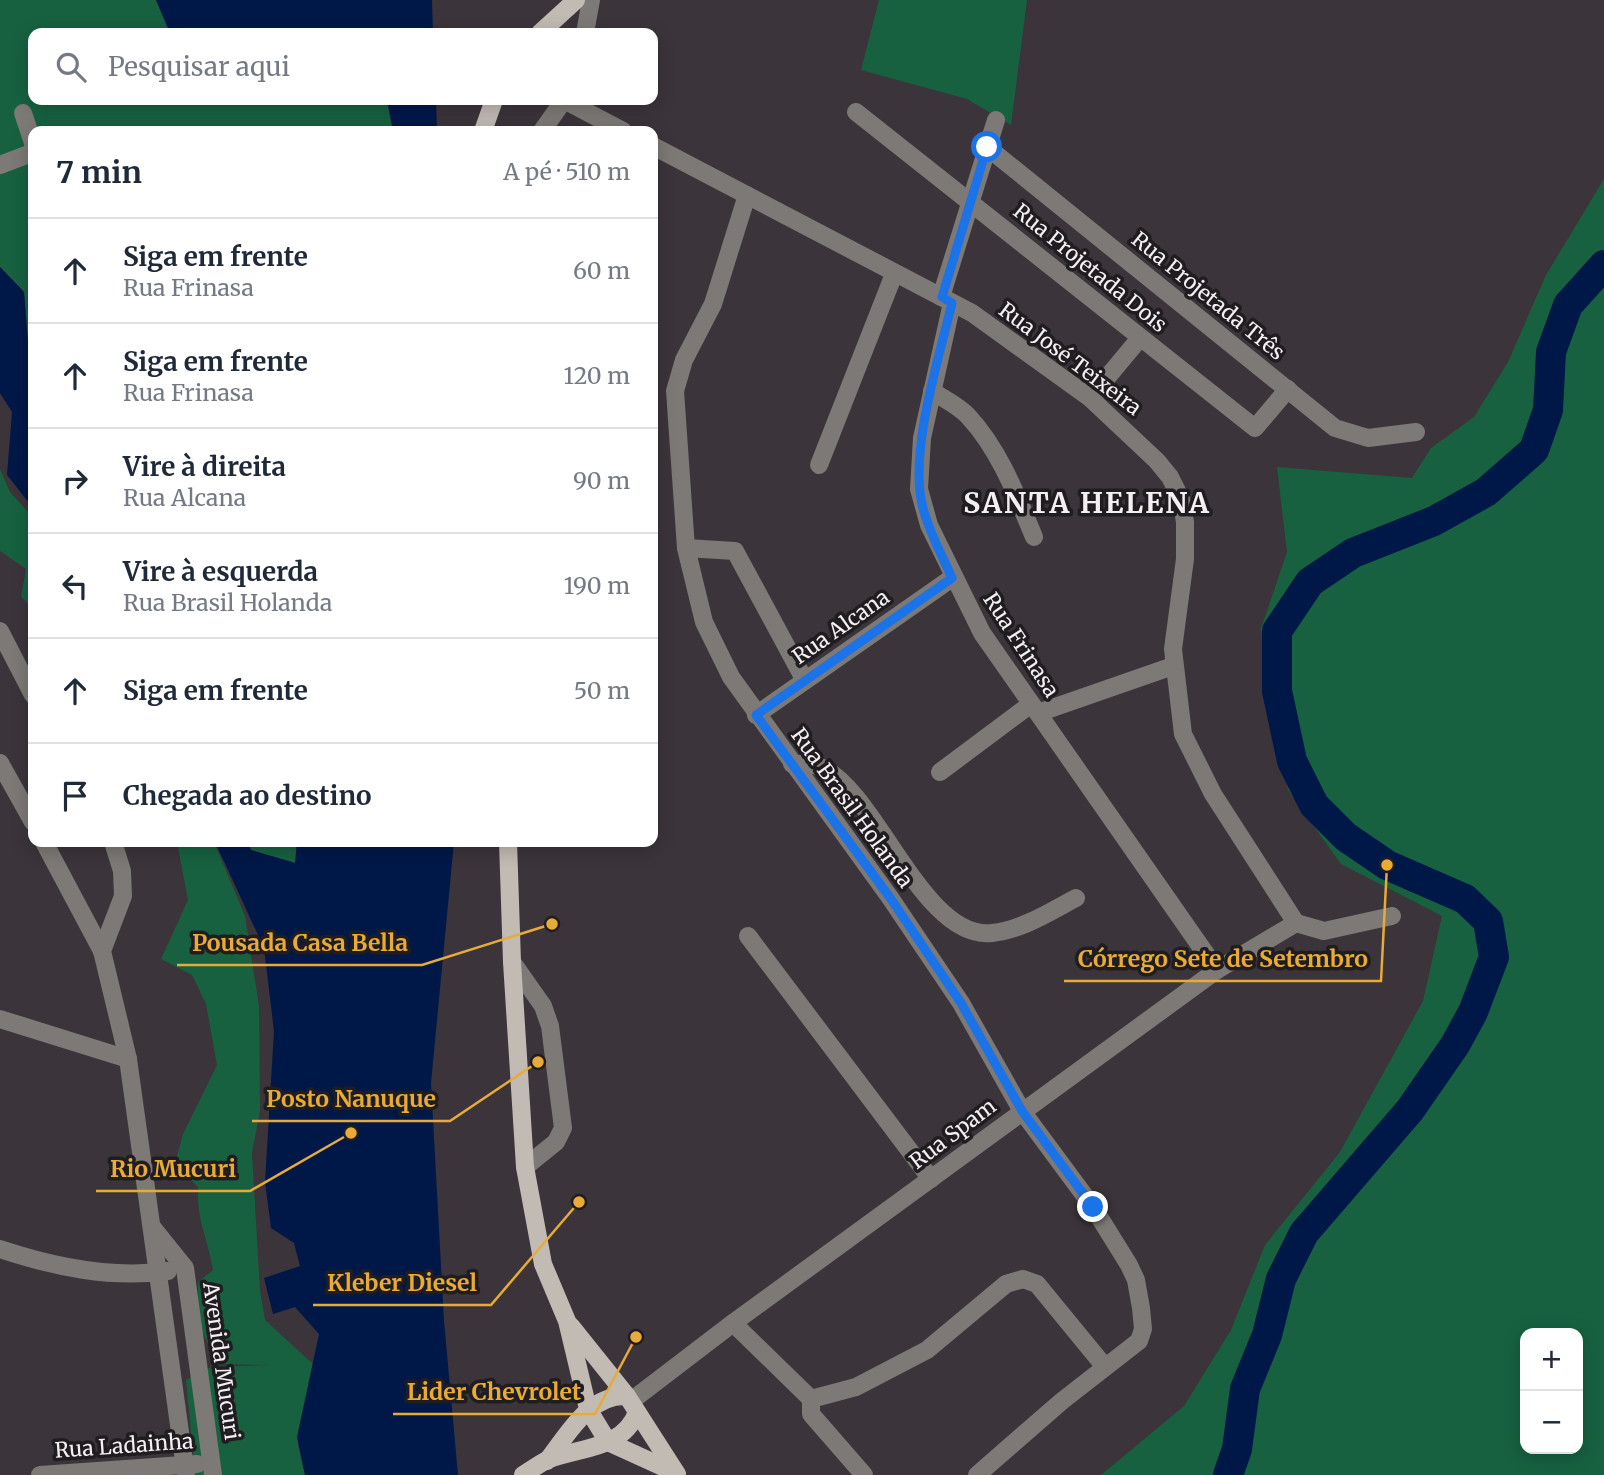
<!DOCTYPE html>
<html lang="pt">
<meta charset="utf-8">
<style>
:root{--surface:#fff;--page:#f6f6f7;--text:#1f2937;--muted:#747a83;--line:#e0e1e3}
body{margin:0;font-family:Merriweather,serif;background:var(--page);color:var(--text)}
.controls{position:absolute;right:21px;bottom:21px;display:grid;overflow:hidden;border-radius:14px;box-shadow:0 4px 18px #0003}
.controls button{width:63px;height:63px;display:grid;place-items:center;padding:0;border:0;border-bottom:2px solid var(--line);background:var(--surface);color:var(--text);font:35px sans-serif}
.stop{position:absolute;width:21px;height:21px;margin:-16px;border:5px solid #1a73e8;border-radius:50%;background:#fff}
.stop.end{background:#1a73e8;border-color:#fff;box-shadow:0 2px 7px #0008}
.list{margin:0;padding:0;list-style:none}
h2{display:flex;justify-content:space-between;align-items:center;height:91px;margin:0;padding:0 28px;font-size:30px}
h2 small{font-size:23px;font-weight:400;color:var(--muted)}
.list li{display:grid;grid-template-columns:46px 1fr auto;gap:21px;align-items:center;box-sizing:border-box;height:105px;padding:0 28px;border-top:2px solid var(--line)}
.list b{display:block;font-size:26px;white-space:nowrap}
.list p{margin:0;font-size:23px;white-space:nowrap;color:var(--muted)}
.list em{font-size:23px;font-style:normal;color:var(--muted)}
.icon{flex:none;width:38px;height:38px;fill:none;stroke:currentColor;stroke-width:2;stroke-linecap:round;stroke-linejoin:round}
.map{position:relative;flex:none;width:1604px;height:1475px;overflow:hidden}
.search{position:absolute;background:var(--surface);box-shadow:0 4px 18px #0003;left:28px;top:28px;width:630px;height:77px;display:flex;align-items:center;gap:18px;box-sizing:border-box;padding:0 24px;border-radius:14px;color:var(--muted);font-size:26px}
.panel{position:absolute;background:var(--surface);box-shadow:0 4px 18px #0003;left:28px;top:126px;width:630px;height:721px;border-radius:14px}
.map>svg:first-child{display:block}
.green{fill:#176141;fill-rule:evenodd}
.water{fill:#001848}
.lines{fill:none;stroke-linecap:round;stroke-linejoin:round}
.river{stroke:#001848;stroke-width:30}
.minor{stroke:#7c7976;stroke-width:18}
.major{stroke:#c2bbb4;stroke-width:18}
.route{stroke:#1a73e8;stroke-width:9}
.labels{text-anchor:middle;stroke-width:7;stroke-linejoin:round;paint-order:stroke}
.street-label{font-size:21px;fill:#f4eff3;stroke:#201d20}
.district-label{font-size:28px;font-weight:bold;letter-spacing:2px;fill:#f4eff3;stroke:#201d20}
.leader{fill:none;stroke:#e8ab37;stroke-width:2.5}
.callout-dot{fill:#e8ab37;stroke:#201d20;stroke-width:2.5}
.callout-label{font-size:23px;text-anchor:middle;font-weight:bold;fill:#e8ab37;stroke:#201d20;stroke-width:7;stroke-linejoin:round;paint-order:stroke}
</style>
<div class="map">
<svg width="1604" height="1475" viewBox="0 0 1604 1475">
<rect width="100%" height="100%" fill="#3b343a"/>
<g class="green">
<path d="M0,0H156L170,33H33V100H387L393,131H33V404L24,292L0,267Z"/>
<path d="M879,0H1027L1011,125L967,99L861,70Z"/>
<path d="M1604,179V1475H1101L1184,1406L1231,1330L1265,1245L1340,1152L1423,1001L1442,916L1341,864L1288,790L1269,706L1261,629L1287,552L1277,467L1412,478L1431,448L1474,417L1508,362L1546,275ZM1525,1333H1578V1449H1525Z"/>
<path d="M0,469L10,492L33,517V608L21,597L26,569L0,551Z"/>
<path d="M177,842H214L245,916L259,1006L260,1111L252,1153L260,1291L265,1320L313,1364L298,1445L305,1475H195L186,1380L211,1367L270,1365L216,1364C214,1351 208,1345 203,1333C197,1317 198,1299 198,1282L213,1270C208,1239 196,1218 198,1187L175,1163L183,1134L217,1065L206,1004L192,975L161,959L188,900Z"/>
<path d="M247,842H297L296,863L251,850Z"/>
</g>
<g class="water">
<path d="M156,0H432L433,33H265L254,28L244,33H170Z"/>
<path d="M387,100H436L437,131H393Z"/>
<path d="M0,267L24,292L33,405V508L7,475L12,412L0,393Z"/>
<path d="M215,842H247L251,850L295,863L297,842H454L431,1083L444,1321L458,1475H305L297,1437L319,1334L295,1307L273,1314L264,1278L300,1266L294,1243L271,1228L265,1182L274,1031L264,948Z"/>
</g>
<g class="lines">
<path class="river" d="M1228,1475L1237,1449L1245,1389L1267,1335L1281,1279L1304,1233L1410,1110L1455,1045L1473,1012L1494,957L1488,921L1465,899L1387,865L1346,837L1314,805L1292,761L1277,691V631L1310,582L1353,553L1434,521L1486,492L1534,450L1548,410L1551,352L1568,305L1604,265"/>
<g class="minor">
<path d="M585,33L591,0"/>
<path d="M564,100L623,131"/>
<path d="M856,112L1255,428L1288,389"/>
<path d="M23,113L33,143"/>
<path d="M542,131L564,100"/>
<path d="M653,146L972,313L1090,398L1157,461L1170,477L1181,499L1185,522V559L1173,649L1183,734L1213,794L1296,923"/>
<path d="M987,147L1335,428L1368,438L1416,432"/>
<path d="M0,165L29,154L33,149"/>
<path d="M747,195L713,304L684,360L675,391L686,548L704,622L731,677L891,899L961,1003L1022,1111L1093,1207L1129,1265L1136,1280L1141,1308L1143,1329L1139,1341L1062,1401L977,1475"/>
<path d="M941,297L996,120"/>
<path d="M952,303L922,438L919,489L929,525L982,633L1217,970"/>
<path d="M932,391C944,399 959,406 968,416C999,449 1017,496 1034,537"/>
<path d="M1090,398L1140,338"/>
<path d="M819,465L894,274"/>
<path d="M686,548L735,551L804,679"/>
<path d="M0,631L33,695"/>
<path d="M1038,713L1173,666"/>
<path d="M756,715L952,578"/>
<path d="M0,763L33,822"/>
<path d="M792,764C803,764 813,763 823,768C878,795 924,941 992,933C1022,930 1051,911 1076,898"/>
<path d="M940,772L1031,704"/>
<path d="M44,842L102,951"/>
<path d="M113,842L122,871L123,896L102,951L128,1059L186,1475"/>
<path d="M748,936L931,1179"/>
<path d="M512,962L543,1006L550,1026L563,1128L556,1142L525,1167"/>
<path d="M0,1019L128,1059"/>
<path d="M152,1227L185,1268L213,1475"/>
<path d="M0,1249C54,1267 111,1279 168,1271"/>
<path d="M733,1323L811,1399"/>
<path d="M631,1401L733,1323L1217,970L1296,923L1324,931L1392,916"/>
<path d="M40,1475L197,1464"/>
<path d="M864,1475L811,1414V1399L856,1387L927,1350L1006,1284L1023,1279L1037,1284L1105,1367"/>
</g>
<g class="major">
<path d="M540,33L576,0"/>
<path d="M483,131L494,100"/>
<path d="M508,842L512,962L525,1167L543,1264L567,1321L588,1409L608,1442L676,1473"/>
<path d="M571,1326L627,1396L677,1474"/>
<path d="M547,1461C568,1434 589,1394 627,1396"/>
<path d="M523,1475C531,1470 539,1464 547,1460C579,1447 623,1450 637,1412"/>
</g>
</g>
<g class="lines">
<path class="route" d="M987,147L942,297L952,303C939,358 908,454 923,508C929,532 942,555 952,578L756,715L891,899L961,1003L1022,1111L1093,1207"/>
</g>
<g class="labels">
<g class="street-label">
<text transform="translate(1090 268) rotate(39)" y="7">Rua Projetada Dois</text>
<text transform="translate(1208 296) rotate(39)" y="7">Rua Projetada Três</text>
<text transform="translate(1070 359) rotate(37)" y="7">Rua José Teixeira</text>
<text transform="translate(841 627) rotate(-35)" y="7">Rua Alcana</text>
<text transform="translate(1021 645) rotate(57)" y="7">Rua Frinasa</text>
<text transform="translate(852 808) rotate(54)" y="7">Rua Brasil Holanda</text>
<text transform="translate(953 1134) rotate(-37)" y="7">Rua Spam</text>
<text transform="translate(221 1361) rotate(82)" y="7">Avenida Mucuri</text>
<text transform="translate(124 1446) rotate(-4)" y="7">Rua Ladainha</text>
</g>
<g class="district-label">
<text x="1087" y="513">SANTA HELENA</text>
</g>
</g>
<path class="leader" d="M552 924L422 965H177M1387 865L1381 981H1064M538 1062L450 1121H252M351 1133L250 1191H96M579 1202L491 1305H313M636 1337L595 1414H393"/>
<g class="callout-dot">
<circle cx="552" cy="924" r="7"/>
<circle cx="1387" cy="865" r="7"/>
<circle cx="538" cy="1062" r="7"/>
<circle cx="351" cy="1133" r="7"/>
<circle cx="579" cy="1202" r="7"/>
<circle cx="636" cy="1337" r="7"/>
</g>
<g class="callout-label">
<text x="300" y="951">Pousada Casa Bella</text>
<text x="1223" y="967">Córrego Sete de Setembro</text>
<text x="351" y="1107">Posto Nanuque</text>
<text x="173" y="1177">Rio Mucuri</text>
<text x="402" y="1291">Kleber Diesel</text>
<text x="494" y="1400">Lider Chevrolet</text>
</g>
</svg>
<div class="controls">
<button>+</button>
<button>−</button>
</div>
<div class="stop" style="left:987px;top:147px"></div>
<div class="stop end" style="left:1093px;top:1207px"></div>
<div class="search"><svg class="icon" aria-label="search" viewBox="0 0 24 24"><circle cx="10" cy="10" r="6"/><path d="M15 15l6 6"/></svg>Pesquisar aqui</div>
<section class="panel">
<h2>7 min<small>A pé · 510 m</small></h2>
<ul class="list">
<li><svg class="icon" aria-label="ahead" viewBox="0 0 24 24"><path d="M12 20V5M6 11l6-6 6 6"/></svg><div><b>Siga em frente</b><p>Rua Frinasa</p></div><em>60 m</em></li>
<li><svg class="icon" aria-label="ahead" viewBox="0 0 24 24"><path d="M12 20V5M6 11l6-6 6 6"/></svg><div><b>Siga em frente</b><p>Rua Frinasa</p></div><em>120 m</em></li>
<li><svg class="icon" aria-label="right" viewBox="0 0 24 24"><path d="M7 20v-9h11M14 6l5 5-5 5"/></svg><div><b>Vire à direita</b><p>Rua Alcana</p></div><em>90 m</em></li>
<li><svg class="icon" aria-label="left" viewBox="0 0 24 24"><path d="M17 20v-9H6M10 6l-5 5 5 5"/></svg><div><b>Vire à esquerda</b><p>Rua Brasil Holanda</p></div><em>190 m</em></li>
<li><svg class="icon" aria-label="ahead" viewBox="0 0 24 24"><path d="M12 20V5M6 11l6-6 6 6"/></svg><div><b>Siga em frente</b></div><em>50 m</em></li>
<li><svg class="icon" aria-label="arrive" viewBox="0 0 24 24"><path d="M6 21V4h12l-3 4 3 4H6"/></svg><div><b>Chegada ao destino</b></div></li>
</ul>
</section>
</div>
